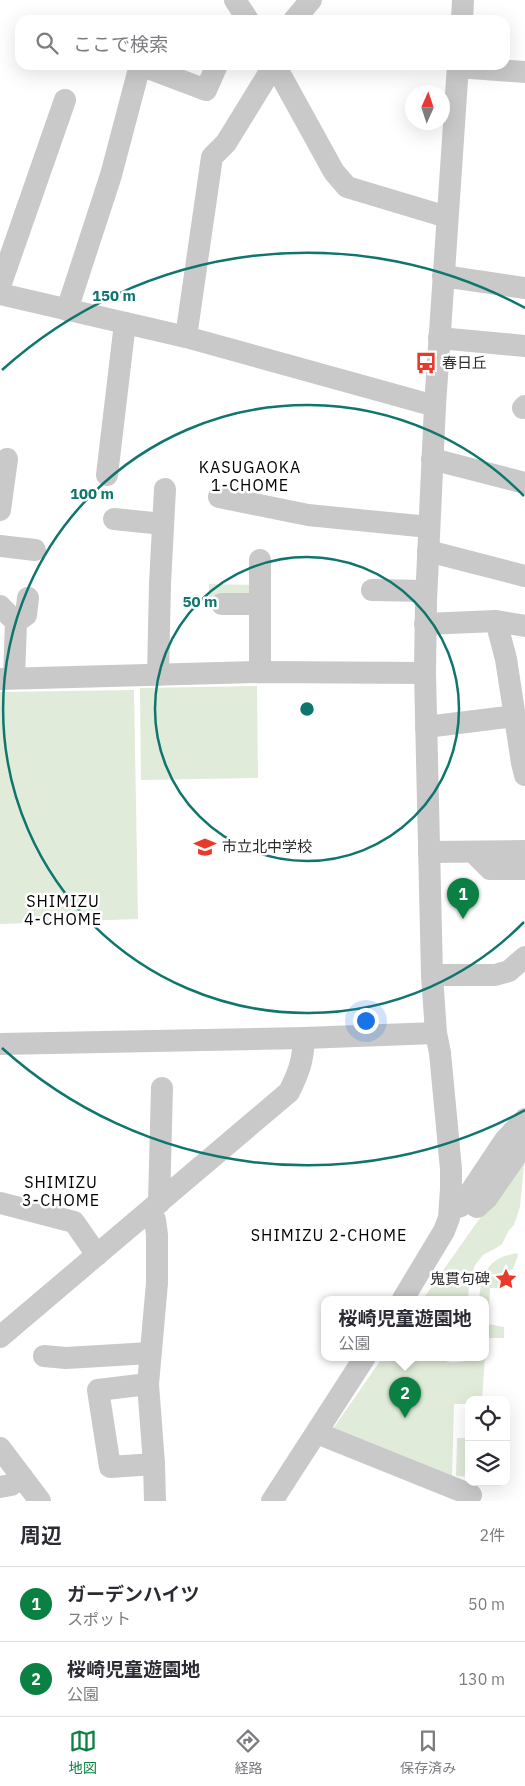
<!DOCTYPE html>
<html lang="ja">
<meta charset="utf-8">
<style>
:root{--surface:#fff;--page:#f7f7f7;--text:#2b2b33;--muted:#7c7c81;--line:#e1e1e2;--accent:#0b8043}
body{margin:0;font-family:"IBM Plex Sans","Noto Sans JP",sans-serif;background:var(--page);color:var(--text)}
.controls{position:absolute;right:15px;bottom:15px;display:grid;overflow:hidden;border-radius:10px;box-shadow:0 5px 20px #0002}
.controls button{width:45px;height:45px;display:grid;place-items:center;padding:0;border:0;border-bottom:1px solid var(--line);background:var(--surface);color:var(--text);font:25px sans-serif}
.compass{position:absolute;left:405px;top:85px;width:45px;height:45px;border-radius:50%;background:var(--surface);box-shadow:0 5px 20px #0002;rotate:3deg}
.you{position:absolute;left:365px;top:1020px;width:18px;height:18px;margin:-12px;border:4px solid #fff;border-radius:50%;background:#1a73e8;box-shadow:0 0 0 8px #1a73e833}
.badge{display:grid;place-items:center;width:32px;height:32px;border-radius:50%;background:var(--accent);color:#fff;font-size:16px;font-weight:700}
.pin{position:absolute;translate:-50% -41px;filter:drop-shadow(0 1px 2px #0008)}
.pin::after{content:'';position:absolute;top:26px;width:18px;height:15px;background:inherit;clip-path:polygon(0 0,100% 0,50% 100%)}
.popup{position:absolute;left:321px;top:1296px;width:168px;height:65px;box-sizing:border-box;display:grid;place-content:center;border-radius:10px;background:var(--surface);filter:drop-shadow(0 1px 4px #0005);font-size:16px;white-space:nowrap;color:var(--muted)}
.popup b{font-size:19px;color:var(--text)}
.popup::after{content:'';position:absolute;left:50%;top:100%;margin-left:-10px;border:10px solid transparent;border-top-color:var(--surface)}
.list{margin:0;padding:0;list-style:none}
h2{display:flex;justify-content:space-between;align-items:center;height:65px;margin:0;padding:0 20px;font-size:21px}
h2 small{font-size:16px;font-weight:400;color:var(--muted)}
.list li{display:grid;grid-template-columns:32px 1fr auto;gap:15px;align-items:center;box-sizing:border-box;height:75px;padding:0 20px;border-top:1px solid var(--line)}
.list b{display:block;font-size:19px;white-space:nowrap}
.list p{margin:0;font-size:16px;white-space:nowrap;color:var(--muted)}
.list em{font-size:16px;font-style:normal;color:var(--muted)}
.icon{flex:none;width:28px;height:28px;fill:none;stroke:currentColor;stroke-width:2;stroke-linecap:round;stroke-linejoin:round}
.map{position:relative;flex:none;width:525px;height:1501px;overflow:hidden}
.search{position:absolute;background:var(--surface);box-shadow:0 5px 20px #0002;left:15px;right:15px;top:15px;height:55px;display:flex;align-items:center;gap:12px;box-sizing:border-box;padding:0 18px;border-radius:15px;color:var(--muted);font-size:19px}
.sheet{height:215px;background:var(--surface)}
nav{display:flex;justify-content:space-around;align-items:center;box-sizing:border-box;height:70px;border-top:1px solid var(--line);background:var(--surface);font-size:14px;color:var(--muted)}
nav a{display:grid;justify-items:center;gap:2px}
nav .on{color:var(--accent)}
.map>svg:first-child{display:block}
.green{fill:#e0ebd9}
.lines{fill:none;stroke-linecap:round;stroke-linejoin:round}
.minor{stroke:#c9c9c9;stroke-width:22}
.ring{fill:none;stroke:#0f766e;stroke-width:2.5}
.labels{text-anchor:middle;stroke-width:5;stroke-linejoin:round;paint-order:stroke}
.poi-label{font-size:15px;fill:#2c2c2c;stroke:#fff;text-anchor:start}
.neighbourhood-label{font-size:16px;letter-spacing:1px;fill:#000;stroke:#fff}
.centre{fill:#0f766e;stroke:#fff;stroke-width:2.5}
.ring-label{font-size:15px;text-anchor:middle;font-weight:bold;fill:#0f766e;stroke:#fff;stroke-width:5;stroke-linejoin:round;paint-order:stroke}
</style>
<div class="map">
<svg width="525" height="1501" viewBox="0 0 525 1501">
<rect width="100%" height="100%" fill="#fff"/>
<g class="green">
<path d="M209,584L257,585L249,600L209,599Z"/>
<path d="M257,686L258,778L141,780L140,688Z"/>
<path d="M134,690L138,919L0,924V692Z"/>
<path d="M525,1154L520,1207L514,1225L509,1230L502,1244L496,1248L483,1255L475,1265L469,1285L468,1299H423Z"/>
<path d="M517,1253L518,1256L513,1269L504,1272L503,1288H490L488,1324L504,1327V1338H487L485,1356V1299H479C482,1272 488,1258 517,1253Z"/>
<path d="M383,1357H439C446,1364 456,1363 466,1361V1357H485L482,1400H469V1404H454L452,1476L332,1430Z"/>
<path d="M457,1438H469V1477L456,1476Z"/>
</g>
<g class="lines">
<g class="minor">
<path d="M235,0L248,20"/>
<path d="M294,20L311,0"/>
<path d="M462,20L463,0"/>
<path d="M275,65L334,172L347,187L447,217"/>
<path d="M458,67L525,72"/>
<path d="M443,276L525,288"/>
<path d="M0,286L65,100"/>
<path d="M0,294L186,337L435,406"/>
<path d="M67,310L111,175L140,65L206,90L217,65"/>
<path d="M186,337L212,157L226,143L274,65"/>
<path d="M439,338L525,346"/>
<path d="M523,408L525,406"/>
<path d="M432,459L525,483"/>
<path d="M107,475L125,323"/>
<path d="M219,497L308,515L429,527"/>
<path d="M0,510L7,459"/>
<path d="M114,519L163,524"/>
<path d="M0,546L35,550"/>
<path d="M428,551L525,576"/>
<path d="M260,560V672"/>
<path d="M372,590L426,591"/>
<path d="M222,604H260"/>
<path d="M0,606L16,622L14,678"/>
<path d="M496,621L506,659L522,763L525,775"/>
<path d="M16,622L26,615L28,598"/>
<path d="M425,624L496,621L525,626"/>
<path d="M158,675L160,584L165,489"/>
<path d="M0,679L260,672L425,673"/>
<path d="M426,727L515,716"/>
<path d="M429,852L525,851"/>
<path d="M473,852L490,869H525"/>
<path d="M432,975H495L509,971L525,957"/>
<path d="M0,1044L304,1038L436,1033"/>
<path d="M466,1199L477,1207L487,1198L525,1143"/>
<path d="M0,1203L74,1222L97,1255"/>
<path d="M159,1203L162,1088"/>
<path d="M150,1210L155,1220L157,1235V1283L148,1384L154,1464L155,1501"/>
<path d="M450,1210L461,1206L505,1140L525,1119"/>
<path d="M403,1299L444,1231L449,1218L451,1189V1169L440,1053L436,1033L432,975L425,673L426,601L435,406L458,65"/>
<path d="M0,1337L289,1092C299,1072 303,1061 304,1038"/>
<path d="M44,1356L66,1358L150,1353"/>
<path d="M148,1384L98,1390L110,1467L154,1464"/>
<path d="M317,1433L471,1495"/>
<path d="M0,1448L40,1501"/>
<path d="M0,1487L11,1485L22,1477"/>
<path d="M272,1501L365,1357"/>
</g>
</g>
<g class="ring">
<circle cx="307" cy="709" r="152"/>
<path d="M524 922A304 304 0 1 1 524 496"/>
<path d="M525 1110A456 456 0 0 1 2 1048M2 370A456 456 0 0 1 525 308"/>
</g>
<defs>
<g id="bus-bare" transform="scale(1.725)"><path d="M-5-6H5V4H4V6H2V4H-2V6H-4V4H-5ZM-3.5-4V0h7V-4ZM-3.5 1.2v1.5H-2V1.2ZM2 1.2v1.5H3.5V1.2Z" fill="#e8392a" stroke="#fff" stroke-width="2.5" paint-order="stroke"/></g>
<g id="school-bare" transform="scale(1.725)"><path d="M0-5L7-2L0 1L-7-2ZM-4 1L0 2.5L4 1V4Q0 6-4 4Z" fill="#e8392a" stroke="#fff" stroke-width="2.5" paint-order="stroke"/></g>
<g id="sight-bare" transform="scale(1.725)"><path d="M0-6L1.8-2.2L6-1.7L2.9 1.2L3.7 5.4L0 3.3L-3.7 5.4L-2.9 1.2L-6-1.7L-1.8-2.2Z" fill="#e8392a" stroke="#fff" stroke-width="2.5" paint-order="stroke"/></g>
</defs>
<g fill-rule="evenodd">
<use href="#bus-bare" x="426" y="363"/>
<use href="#school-bare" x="205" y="847"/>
<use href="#sight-bare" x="506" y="1279"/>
</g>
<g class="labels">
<g class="poi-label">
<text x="442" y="368">春日丘</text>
<text x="222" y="852">市立北中学校</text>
<text x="490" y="1284" text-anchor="end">鬼貫句碑</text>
</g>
<g class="neighbourhood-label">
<text x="250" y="473">KASUGAOKA<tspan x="250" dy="18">1-CHOME</tspan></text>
<text x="63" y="907">SHIMIZU<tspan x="63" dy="18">4-CHOME</tspan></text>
<text x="61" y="1188">SHIMIZU<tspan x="61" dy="18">3-CHOME</tspan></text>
<text x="329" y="1241">SHIMIZU 2-CHOME</text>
</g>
</g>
<circle cx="307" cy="709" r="8" class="centre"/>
<g class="ring-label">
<text x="114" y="301">150 m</text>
<text x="92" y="499">100 m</text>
<text x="200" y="607">50 m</text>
</g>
</svg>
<div class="controls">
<button><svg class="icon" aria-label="locate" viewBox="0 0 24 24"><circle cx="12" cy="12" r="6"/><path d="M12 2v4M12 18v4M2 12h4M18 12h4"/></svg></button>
<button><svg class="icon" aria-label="layers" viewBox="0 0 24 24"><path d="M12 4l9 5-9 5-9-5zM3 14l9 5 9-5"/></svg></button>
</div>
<svg class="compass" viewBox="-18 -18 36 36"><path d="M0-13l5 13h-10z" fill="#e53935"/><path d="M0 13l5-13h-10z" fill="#7c7c81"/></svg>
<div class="you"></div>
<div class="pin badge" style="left:463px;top:919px">1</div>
<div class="pin badge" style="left:405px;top:1418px">2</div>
<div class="popup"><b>桜崎児童遊園地</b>公園</div>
<div class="search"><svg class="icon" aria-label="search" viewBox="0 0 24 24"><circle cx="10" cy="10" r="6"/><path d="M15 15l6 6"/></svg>ここで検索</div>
</div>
<section class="sheet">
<h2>周辺<small>2件</small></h2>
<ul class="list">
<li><span class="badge">1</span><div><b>ガーデンハイツ</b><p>スポット</p></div><em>50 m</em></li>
<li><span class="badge">2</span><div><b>桜崎児童遊園地</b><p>公園</p></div><em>130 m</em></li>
</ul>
</section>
<nav>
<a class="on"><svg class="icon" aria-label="map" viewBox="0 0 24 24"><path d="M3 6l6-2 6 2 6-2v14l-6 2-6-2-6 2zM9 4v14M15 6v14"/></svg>地図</a>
<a><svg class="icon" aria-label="directions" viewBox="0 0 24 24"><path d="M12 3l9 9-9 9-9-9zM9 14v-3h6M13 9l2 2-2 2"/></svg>経路</a>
<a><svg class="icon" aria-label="saved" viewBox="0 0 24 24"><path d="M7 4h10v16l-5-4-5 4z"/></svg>保存済み</a>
</nav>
